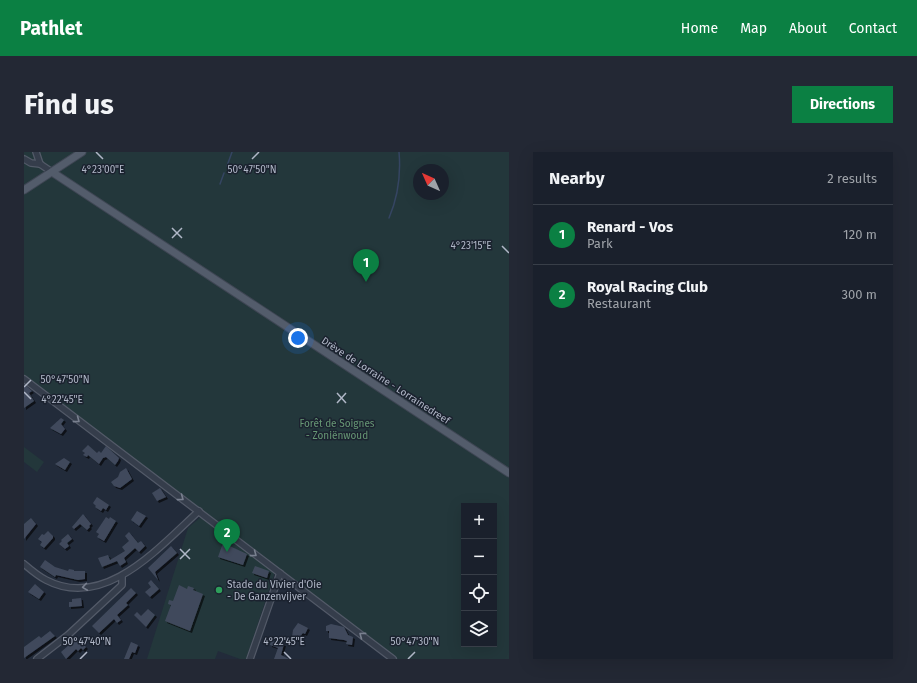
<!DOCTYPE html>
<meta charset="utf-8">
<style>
:root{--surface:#1a202c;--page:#232834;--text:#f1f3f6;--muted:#9fa3a9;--line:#383e48;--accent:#0b8043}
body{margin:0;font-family:"Fira Sans",sans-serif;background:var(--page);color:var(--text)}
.controls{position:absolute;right:12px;bottom:12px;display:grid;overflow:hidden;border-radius:0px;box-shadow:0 4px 16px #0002}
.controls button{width:36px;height:36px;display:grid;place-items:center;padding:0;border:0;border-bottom:1px solid var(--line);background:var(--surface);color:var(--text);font:20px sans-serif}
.compass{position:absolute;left:389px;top:12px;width:36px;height:36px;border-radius:50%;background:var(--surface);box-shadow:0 4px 16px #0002;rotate:315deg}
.you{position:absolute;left:274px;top:186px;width:14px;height:14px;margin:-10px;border:3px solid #fff;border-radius:50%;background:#1a73e8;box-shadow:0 0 0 6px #1a73e833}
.badge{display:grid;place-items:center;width:26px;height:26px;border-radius:50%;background:var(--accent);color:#fff;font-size:13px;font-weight:700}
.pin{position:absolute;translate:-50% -33px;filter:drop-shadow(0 1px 2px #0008)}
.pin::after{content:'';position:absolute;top:21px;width:14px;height:12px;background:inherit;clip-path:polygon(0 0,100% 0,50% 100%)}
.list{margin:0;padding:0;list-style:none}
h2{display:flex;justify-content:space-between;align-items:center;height:52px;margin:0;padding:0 16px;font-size:17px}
h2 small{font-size:13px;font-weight:400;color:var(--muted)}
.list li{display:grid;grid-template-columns:26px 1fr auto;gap:12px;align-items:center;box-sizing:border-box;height:60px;padding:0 16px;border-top:1px solid var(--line)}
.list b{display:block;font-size:15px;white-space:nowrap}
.list p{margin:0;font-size:13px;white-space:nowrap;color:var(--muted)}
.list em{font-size:13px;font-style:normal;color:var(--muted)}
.icon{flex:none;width:22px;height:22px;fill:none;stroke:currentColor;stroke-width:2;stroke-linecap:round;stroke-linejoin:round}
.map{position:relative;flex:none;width:485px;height:507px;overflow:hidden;border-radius:0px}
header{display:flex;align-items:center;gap:24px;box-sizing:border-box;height:56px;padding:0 20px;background:var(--accent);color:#fff}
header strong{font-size:19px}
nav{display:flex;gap:22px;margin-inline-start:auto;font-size:14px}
.intro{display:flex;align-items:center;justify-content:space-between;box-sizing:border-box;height:96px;padding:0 24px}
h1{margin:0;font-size:28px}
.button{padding:10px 18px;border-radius:0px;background:var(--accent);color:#fff;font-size:14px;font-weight:700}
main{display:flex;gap:24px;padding:0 24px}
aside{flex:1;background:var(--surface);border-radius:0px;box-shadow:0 4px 16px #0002}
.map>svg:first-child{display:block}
.green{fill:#23373b;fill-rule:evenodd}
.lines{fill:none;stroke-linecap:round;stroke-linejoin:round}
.stream{stroke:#354562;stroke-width:1.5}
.building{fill:#404a5c;filter:url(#shadow)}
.minor-casing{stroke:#535a68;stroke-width:8}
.major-casing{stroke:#3f4654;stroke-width:9}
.minor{stroke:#353d4b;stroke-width:5.5}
.major{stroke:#535c6b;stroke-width:7}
.oneway{stroke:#79808f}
.ticks{fill:none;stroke:#b0b7c7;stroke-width:1.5}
.leisure-dot{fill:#2e9e5b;stroke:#1b222f;stroke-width:1.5}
.labels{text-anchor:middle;stroke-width:3;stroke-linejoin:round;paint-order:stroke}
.street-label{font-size:10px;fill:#b0b7c7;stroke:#1b222f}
.park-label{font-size:10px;fill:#679875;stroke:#1b222f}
.poi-label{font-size:10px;fill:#b0b7c7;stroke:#1b222f;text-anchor:start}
.ticks-label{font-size:10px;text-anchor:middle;fill:#b0b7c7;stroke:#1b222f;stroke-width:3;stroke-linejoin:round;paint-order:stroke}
</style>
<header>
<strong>Pathlet</strong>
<nav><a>Home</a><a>Map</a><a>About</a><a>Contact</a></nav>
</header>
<div class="intro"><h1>Find us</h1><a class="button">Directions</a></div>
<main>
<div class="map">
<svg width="485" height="507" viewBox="0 0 485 507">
<defs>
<filter id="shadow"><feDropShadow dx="2" dy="2" stdDeviation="0" flood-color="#0009"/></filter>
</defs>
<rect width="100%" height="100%" fill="#222b3a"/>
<g class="green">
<path d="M0,0H485V507H371L0,226ZM395,18H419V42H395ZM440,354H470V492H440Z"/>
<path d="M0,295L20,310L13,320L0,310Z"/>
<path d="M178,364L251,420L222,507H216L194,499L191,507H123L164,376Z"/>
</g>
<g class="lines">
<g class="stream">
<path d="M203,14L208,0"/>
<path d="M196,32L200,21"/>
<path d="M365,66C374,45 377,23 375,0"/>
</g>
</g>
<g class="building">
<path d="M0,232L8,239L5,241L10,249L0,256Z"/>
<path d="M37,266L40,268L37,272L41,277L37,282L26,276Z"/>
<path d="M64,293L73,301L75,299L77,301L82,294L95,306L94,309L91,313L82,305L79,306L75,312L64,303L63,305L59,303L61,301L58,299Z"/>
<path d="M40,306L46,310L41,318L31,312Z"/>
<path d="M102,316L108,327L96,336L90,334L87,330L94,325L96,320Z"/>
<path d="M136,336L142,345L133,349L128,341Z"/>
<path d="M73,345L85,353L82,358L79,356L77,359L71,355L72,354L69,351Z"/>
<path d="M113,359L122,364L115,374L107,368Z"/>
<path d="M59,362L67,372L65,374L66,375L63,378L56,372L50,377L48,375Z"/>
<path d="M82,365L85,367L86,365L92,369L80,389L73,385L75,382L72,380Z"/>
<path d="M7,366L12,372L0,387V372Z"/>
<path d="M24,379L29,384V386L20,396L16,393L18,390L14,387L18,382L20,383Z"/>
<path d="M105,380L114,391L117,389L121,394L115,400L111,396L100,406L102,410L96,414L93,409L78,415L74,406L84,403L86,408L101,399L98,395L105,389L101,384Z"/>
<path d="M44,382L48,387L43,391L45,394L41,397L35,392L38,389L37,388Z"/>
<path d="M199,391L223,402L219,413L194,405Z"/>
<path d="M147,394L153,401L131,420L134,428L124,416Z"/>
<path d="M21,408L31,415L44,419L45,417L50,418V419H61V427L54,428L32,423L31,425L16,415Z"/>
<path d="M231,414L245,419L243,426L228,421Z"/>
<path d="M127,428L135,437L126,445L121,440L127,435L124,431Z"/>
<path d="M11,432L20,440L15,447L4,440Z"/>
<path d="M155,433L163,437L164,434L170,436L169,438L179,442L166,479L141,469L147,453L144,452L145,448L149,449Z"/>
<path d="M107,436L112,441L102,451L104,453L93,463L97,468L93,471L90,467L75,481L68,474Z"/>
<path d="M57,446L58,454L45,455V450H48V447Z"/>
<path d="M124,457L131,463L122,475L110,463L113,460L117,464Z"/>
<path d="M274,471L284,476L281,482L279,481L273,488L268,485L269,478Z"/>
<path d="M307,472L320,475L324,483L329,485L328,493L322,492L323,489L320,488L305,486V479H302V474Z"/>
<path d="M26,479L31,484L0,506V495L15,484L17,486Z"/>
<path d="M53,486L62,495L59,498L57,496L54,499L52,497L42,507L37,500Z"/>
<path d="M247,489L260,492L257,503L265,507H250L254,496L246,493Z"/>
<path d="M107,490L114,493L111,501L108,500L105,507H100Z"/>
</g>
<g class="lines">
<g class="minor-casing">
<g id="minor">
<path d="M12,0L16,12L28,20"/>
<path d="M0,7L7,11L16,12"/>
<path d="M0,227L369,507"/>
<path d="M0,412C7,418 14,424 22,428C81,459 136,394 175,359"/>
<path d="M13,507L44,483L98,433V424"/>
<path d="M226,507L256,421"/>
</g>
</g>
<g class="major-casing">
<g id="major">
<path d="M28,20L485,321"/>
<path d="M0,38L58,0"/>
</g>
</g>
<use href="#minor" class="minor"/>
<use href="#major" class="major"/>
</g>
<defs><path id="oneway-chevron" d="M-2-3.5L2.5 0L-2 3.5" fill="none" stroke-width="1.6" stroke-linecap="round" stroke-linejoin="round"/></defs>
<g class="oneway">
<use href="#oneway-chevron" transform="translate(53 268) rotate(37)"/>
<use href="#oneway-chevron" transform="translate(157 346) rotate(37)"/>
<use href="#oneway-chevron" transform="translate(230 402) rotate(37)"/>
<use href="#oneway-chevron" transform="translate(61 435) rotate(172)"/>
<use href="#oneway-chevron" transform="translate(338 483) rotate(-143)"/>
</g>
<path class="ticks" d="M72,0L79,7M228,7L235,0M148,76L158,86M148,86L158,76M478,94L485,101M0,235L7,228M0,240L7,247M313,241L322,251M313,251L322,241M156,397L166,407M156,407L166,397M260,500L267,507M56,507L63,500M384,507L391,500"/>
<circle class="leisure-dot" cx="195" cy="438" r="4"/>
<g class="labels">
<g class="street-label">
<text transform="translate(362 228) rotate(33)" y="4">Drève de Lorraine - Lorrainedreef</text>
</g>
<g class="park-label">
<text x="313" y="275">Forêt de Soignes<tspan x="313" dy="12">- Zoniënwoud</tspan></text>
</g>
<g class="poi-label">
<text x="203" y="436">Stade du Vivier d'Oie<tspan x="203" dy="12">- De Ganzenvijver</tspan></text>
</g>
</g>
<g class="ticks-label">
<text x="79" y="21">4°23'00"E</text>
<text x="228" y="21">50°47'50"N</text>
<text x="447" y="97">4°23'15"E</text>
<text x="41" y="231">50°47'50"N</text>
<text x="38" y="251">4°22'45"E</text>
<text x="63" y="493">50°47'40"N</text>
<text x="260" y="493">4°22'45"E</text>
<text x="391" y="493">50°47'30"N</text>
</g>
</svg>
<div class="controls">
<button>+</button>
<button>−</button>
<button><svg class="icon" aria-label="locate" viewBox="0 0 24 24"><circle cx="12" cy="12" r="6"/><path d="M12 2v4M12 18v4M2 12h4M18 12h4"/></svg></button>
<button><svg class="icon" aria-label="layers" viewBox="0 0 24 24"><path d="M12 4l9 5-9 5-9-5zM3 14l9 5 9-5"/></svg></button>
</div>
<svg class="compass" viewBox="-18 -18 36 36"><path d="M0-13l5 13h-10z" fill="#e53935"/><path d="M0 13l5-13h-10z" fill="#9fa3a9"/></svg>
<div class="you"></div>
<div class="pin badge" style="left:342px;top:130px">1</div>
<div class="pin badge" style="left:203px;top:400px">2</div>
</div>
<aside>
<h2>Nearby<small>2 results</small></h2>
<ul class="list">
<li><span class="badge">1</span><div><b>Renard - Vos</b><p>Park</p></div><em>120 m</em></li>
<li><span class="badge">2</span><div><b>Royal Racing Club</b><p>Restaurant</p></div><em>300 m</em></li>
</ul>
</aside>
</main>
